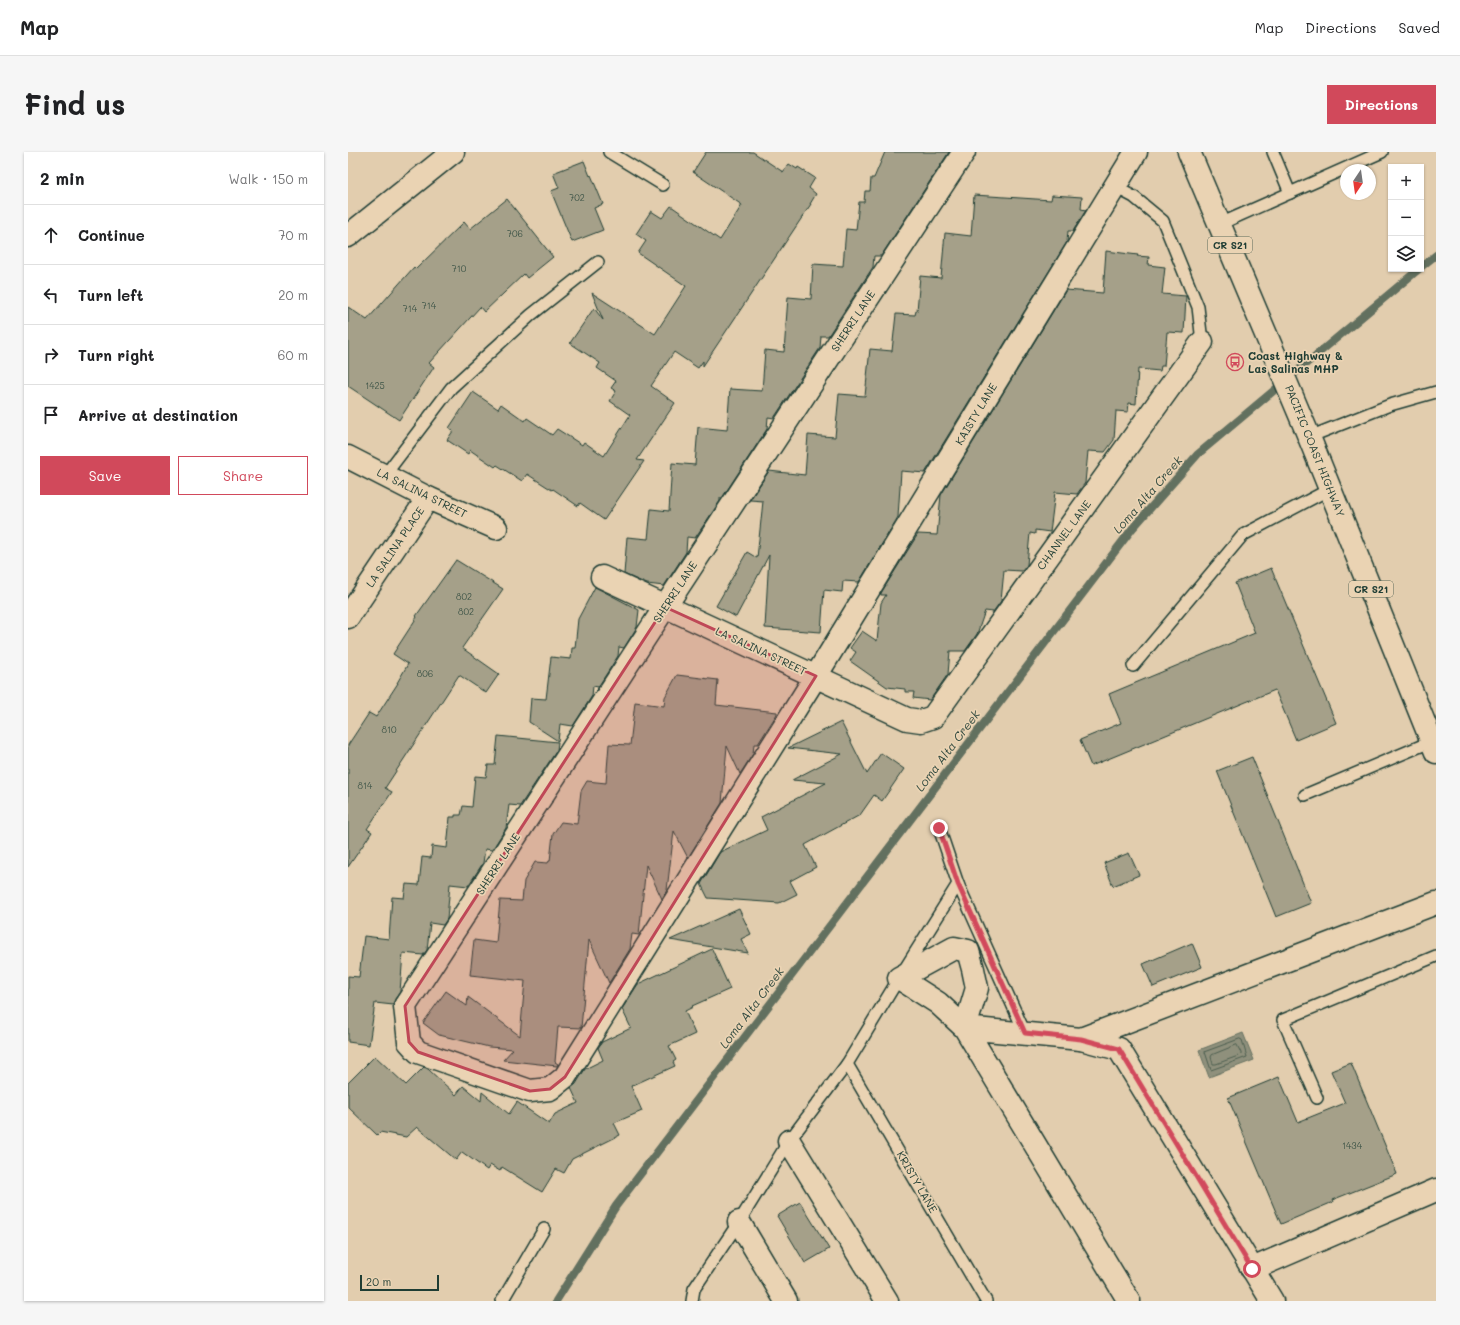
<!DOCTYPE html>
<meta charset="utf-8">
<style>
:root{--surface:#fff;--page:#f6f6f6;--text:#202124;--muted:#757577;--line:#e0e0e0;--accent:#d1495b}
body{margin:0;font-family:Mali,sans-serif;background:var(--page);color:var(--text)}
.controls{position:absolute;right:12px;top:12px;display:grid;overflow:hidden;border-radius:0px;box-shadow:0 1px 3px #0004}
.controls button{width:36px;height:36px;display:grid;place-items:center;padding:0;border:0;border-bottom:1px solid var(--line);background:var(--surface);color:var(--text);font:20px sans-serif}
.compass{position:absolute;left:992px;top:12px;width:36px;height:36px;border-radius:50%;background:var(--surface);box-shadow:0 1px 3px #0004;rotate:193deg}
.scale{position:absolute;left:12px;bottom:10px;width:79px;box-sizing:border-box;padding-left:4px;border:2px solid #1f3d34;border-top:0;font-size:11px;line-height:14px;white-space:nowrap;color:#1f3d34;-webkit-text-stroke:3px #ead3b3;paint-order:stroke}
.stop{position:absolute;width:12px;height:12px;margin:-9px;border:3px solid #d1495b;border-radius:50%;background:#fff}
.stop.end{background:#d1495b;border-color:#fff;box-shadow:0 1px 4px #0008}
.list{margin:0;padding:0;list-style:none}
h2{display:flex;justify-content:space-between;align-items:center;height:52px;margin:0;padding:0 16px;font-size:17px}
h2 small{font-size:13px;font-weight:400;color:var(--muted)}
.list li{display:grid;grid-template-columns:26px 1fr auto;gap:12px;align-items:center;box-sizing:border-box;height:60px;padding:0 16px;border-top:1px solid var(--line)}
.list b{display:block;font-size:15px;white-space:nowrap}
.list em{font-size:13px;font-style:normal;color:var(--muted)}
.actions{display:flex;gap:8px;padding:12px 16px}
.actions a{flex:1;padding:9px 0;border:1px solid var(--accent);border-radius:0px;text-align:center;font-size:14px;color:var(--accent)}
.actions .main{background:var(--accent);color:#fff}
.icon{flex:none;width:22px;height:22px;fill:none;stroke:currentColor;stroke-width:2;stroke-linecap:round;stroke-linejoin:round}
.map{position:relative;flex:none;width:1088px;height:1149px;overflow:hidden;border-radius:0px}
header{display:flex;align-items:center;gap:24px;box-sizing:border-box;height:56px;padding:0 20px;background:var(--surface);border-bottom:1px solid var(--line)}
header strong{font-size:19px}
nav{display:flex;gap:22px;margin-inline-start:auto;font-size:14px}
.intro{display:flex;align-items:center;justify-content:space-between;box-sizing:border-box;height:96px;padding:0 24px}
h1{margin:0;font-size:28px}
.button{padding:10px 18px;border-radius:0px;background:var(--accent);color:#fff;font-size:14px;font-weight:700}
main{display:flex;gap:24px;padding:0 24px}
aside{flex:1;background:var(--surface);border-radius:0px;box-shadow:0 1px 3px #0004}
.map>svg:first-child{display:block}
.water{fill:#8f907b;stroke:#626f5f}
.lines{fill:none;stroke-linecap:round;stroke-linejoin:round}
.shore{stroke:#4c5e50;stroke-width:1}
.stream{stroke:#626f5f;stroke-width:8}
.building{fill:#a5a089;stroke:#1f3d34}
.lane-casing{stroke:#1f3d34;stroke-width:14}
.street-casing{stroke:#1f3d34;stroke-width:25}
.secondary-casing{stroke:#1f3d34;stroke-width:25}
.primary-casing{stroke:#1f3d34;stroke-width:25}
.lane{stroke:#ead3b3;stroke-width:11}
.street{stroke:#ead3b3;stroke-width:22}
.secondary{stroke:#ead3b3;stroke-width:22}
.primary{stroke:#ead3b3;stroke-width:22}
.route{stroke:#d1495b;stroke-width:5}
.marked{fill:#bf4857;fill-opacity:0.2;stroke:#bf4857;stroke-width:3;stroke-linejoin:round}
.labels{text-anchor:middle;stroke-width:3.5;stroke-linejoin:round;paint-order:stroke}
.number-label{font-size:9px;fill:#405649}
.shield{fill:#ead3b3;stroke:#5c6a5a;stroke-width:1}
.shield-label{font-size:10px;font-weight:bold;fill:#1f3d34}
.street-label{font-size:11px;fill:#1f3d34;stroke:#ead3b3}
.poi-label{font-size:11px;font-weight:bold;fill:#1f3d34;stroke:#ead3b3;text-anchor:start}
.water-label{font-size:12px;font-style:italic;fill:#30493f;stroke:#ead3b3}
</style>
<header>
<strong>Map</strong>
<nav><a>Map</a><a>Directions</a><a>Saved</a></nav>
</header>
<div class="intro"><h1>Find us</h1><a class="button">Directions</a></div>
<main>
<aside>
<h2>2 min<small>Walk · 150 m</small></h2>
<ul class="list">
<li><svg class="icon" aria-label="ahead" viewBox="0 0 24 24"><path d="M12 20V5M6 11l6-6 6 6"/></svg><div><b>Continue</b></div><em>70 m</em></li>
<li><svg class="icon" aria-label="left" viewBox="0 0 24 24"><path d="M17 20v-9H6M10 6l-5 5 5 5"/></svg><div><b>Turn left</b></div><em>20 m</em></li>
<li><svg class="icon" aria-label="right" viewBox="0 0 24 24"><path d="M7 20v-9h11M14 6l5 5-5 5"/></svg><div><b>Turn right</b></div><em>60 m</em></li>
<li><svg class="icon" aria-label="arrive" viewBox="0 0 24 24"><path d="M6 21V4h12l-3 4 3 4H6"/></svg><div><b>Arrive at destination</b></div></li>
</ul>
<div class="actions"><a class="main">Save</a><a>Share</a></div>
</aside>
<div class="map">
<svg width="1088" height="1149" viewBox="0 0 1088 1149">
<rect width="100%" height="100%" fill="#e2cdae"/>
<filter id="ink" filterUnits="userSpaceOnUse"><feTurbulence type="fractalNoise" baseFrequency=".025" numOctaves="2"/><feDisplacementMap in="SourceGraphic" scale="8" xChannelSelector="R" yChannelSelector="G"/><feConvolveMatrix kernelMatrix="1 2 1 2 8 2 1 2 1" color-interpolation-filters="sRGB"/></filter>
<g filter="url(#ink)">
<path class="water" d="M895,881L906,908L861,925L851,898Z"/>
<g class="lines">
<g class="shore">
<path d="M892,887L894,888L899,905L863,918L857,900Z"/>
<path d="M889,893L893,901V903L868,912H865L863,905L864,903Z"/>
</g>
<g class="stream">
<path d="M1073,115L1088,103"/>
<path d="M208,1149L268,1054L784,377L850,302L1071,117"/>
</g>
</g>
<g class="building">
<path d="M358,0H405L435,20L441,12L449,17L450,15L467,26L461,36L468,42L462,52H463L355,214V209L350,216L326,200L303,234L327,251L289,308L296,309L256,368L232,351L230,354L205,337L204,338L179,322L174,329L149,313L147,315L122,298L120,302L99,288L105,279L101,276L125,240L150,257L153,252L177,269L179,266L204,283L209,277L234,293L236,290L256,304L282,263L262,249L268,239L263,236L268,229L249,216L252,211L222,191L246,156L255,168L244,141L307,182L338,134L290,101L298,89L288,82L303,59L314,66L323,54L372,88L394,53L345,20Z"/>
<path d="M537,0H601L533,104H526L525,115L480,184H473L472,196L426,266L420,265L419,277L374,346H372V349L347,386L339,385L338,400L316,434L299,432L276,422L279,385L300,387L303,357L321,359L324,311L347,313L350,275L379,278L382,237L414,239L417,198L436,200L440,145L463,147L465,112L495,114L498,77L508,78L511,50H516L517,39H522L523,26H526Z"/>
<path d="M236,9L242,24L243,23L255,52L246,56L255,78L224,90L203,39L211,36L205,21Z"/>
<path d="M626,43L703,48L704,43L734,45L733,57L738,58L725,79H720L719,90L577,321L553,319L550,365L511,430L495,429L494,440L476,438L473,480L417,476L421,403L388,465L368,454L399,400L409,406L415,349L402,348L421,319L457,323L460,283L487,285L491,242L517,244L522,197L544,199L548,162L567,163L568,159H569L572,124L593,126L597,81L623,84Z"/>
<path d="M159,47L205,105L179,126L176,122L136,160L132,155L81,211L86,215L51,268L0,234V155L19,168L66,115L68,117L116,70L122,77Z"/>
<path d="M758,99L790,103L789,104L801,105L800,113L817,115L814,142L838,144L836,181L819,180L816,214H813L812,219L790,217L788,252L781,251L780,260L768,259L766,288L757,300L740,299L737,331L729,342L707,340L702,380L687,378V382L682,381L679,413L674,419L656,418L653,449L645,460L637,459L629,482L617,499H602L600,522L582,548L565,546L566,540H557V537L539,535L502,509L508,500L502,496L514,479L529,489L533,451L538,443H533V441L570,382L589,383L593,343L718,138L755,141Z"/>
<path d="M108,408L155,437L114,496L151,522L138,541L111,523L37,636L44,640L19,677L24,680L0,715V593L21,561L28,565L50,531H49L60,512L45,502L69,465L68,464Z"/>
<path d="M923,416L988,571L948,588L927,538L743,614L732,588L773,571L761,542L907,481L887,431Z"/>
<path d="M247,435L291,458L289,475L276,496L271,495L270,504L250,535L245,534L244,544L225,574L212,572L210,589L181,570L183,546L198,547L203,505L223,507L224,496H227L230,467Z"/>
<path d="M329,523L370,528L368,553L429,560V562L410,592H406L405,602L392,622L379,594L374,651L340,706L326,679L319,738L314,747L298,713L291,783L284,782L282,797L261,831L241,788L233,876L210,875L207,910L210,912L209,914L155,908L165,897L141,895L91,883L75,871L98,839L119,854L120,845L172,884L177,829L122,823L126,788L148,791L152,748L174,749L176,729L187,710L200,711L201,709H202L205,682L213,670L229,672L233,639L239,629L258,631L261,592L282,593L287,550L316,554L317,545Z"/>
<path d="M493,570L519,622L533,601L556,617L534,649L526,643L512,663L457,693L468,715L442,729L449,742L431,751L360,746L353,732L372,700L419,678L413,665L478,631L444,628L494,602L440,596Z"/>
<path d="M150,584L210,590L209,598L172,654L161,653L158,676L144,698L137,697L135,711L120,734L102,732L99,767L95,773L82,771L79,798L75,803L55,801L52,840L47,847L45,853L27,851L21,893L0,890V824L11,825L16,784L41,787L44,745L56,746L58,732L71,733L74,705L83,706L84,694L99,696L102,665H107V663H113L115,654L124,655L127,624L138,625L140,613H147Z"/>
<path d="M904,605L963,751L928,765L869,619Z"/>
<path d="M781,701L791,723L765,734L756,711Z"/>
<path d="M391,757L403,782L393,787L400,801L322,788Z"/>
<path d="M844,791L854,815L805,835L795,812Z"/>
<path d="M364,797L382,837L344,854L345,855L337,859L347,882L321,894L328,908L325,910L327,914L283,934L294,959L266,971L272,983L224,1007L216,1021L208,1017L194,1040L154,1015L152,1019L142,1013L139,1018L114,1000L108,1008L69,975L58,985L32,980L29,983L0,955V931L27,904L58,933L76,915L80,917L108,943L115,934L133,949L134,940L161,962L169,950L201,972L207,962L230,951L223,936L228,932L237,917L255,908L250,896L254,890L283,876L274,857L290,832Z"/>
<path d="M1003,911L1049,1022L984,1048L985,1050L933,1072L880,946L931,925L950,970L997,951L983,919Z"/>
<path d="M452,1050L481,1097L457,1111L429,1064Z"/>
</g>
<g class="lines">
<g class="lane-casing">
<g id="lane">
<path d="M261,0L315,33"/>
<path d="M925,0L942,41"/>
<path d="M767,35L786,45L815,69L850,155L854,190"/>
<path d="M872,72L1034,0"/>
<path d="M961,285L1042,253L1088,240"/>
<path d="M37,323L103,236L183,163L250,110"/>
<path d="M785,514L895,383L982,337"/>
<path d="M957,643L1087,588"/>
<path d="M610,732L677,881"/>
<path d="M499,912L638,1149"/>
<path d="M969,946L935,868L1088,804"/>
<path d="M154,1149L196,1077"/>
<path d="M344,1149L346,1137L391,1070L441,989L499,912L551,826L610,732L591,676"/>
</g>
</g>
<g class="street-casing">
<g id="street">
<path d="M616,0L317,455L57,854L61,890L70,900L182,939L202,937L217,925L468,524L788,0"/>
<path d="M0,305L80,346L148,376"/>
<path d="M254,425L559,567L573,569L585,565L854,190"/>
<path d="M0,465L80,346"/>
<path d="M733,887L771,897L924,1149"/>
<path d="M441,989L539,1149"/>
<path d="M391,1070L438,1149"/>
<path d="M904,1117L1088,1038"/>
<path d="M781,1149L617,876L629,836L625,817L620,799L606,796L551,826L590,851L617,876L733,887L1088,751"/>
</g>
</g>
<g class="secondary-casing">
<path id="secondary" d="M0,84L105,0"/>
</g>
<g class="primary-casing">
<path id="primary" d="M841,0L957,275L1088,600"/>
</g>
<use href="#lane" class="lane"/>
<use href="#street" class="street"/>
<use href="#secondary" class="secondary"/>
<use href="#primary" class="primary"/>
</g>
</g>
<g class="lines" filter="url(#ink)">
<path class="route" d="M591,676L610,732L677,881L733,887L771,897L904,1117"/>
</g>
<path class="marked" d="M317,455L468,524L217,925L202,937L182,939L70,900L61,890L57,854Z"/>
<defs>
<g id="bus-ring" transform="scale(0.9)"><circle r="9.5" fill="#ead3b3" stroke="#d1495b" stroke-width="1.5"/><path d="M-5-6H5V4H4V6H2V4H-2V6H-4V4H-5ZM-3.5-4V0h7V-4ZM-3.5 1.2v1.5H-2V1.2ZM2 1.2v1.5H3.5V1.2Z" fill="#d1495b"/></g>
</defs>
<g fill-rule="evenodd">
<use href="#bus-ring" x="887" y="210"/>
</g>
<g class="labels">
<g class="number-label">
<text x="229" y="49">702</text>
<text x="167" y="85">706</text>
<text x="111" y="120">710</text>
<text x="81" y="157">714</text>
<text x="62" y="160">714</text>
<text x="27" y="237">1425</text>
<text x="116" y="448">802</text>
<text x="118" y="463">802</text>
<text x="77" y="525">806</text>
<text x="41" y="581">810</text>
<text x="17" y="637">814</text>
<text x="1004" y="997">1434</text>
</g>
<g class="shield">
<rect x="860" y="85" width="44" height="16" rx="3"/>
<rect x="1001" y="429" width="44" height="16" rx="3"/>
</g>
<g class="shield-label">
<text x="882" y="97">CR S21</text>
<text x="1023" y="441">CR S21</text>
</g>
<g class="street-label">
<text transform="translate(505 169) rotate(-57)" y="4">SHERRI LANE</text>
<text transform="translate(628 262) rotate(-59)" y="4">KAISTY LANE</text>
<text transform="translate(967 299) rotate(68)" y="4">PACIFIC COAST HIGHWAY</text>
<text transform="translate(74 341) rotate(26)" y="4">LA SALINA STREET</text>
<text transform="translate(716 383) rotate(-54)" y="4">CHANNEL LANE</text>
<text transform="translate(47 395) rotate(-56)" y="4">LA SALINA PLACE</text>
<text transform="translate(327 440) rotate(-57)" y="4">SHERRI LANE</text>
<text transform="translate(413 499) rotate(25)" y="4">LA SALINA STREET</text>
<text transform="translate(150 712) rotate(-57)" y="4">SHERRI LANE</text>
<text transform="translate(569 1030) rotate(60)" y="4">KRISTY LANE</text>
</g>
<g class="poi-label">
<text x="900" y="208">Coast Highway &amp;<tspan x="900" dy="13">Las Salinas MHP</tspan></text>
</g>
<g class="water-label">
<text transform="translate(800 343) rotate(-49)" y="4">Loma Alta Creek</text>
<text transform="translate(600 599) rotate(-53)" y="4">Loma Alta Creek</text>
<text transform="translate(404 856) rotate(-53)" y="4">Loma Alta Creek</text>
</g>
</g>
</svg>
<div class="controls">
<button>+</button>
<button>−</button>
<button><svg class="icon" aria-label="layers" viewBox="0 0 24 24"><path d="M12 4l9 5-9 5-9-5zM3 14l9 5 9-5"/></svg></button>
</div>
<svg class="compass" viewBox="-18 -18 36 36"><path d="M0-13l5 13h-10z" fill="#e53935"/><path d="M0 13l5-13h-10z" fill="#757577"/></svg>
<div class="scale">20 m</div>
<div class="stop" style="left:904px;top:1117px"></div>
<div class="stop end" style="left:591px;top:676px"></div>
</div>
</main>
